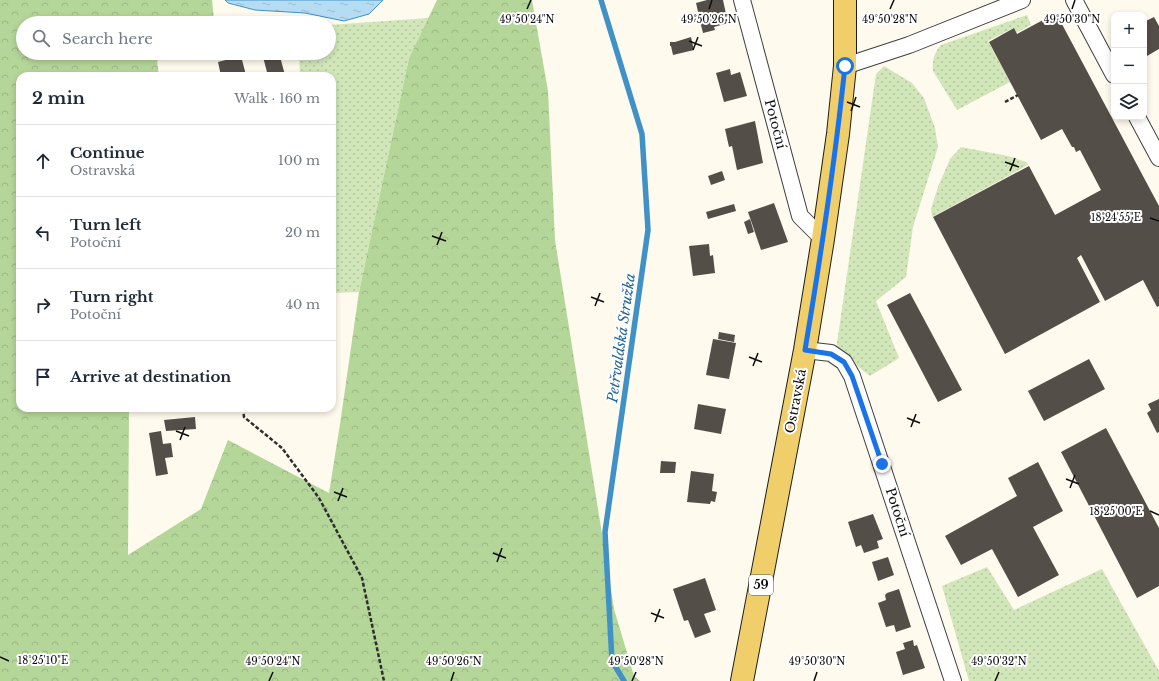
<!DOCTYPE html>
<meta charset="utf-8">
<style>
:root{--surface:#fff;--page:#f6f6f7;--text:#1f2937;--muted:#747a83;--line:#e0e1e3}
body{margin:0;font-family:"Libre Baskerville",serif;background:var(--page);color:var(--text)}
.controls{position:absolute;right:12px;top:12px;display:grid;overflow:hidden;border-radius:8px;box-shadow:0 2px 6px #0003}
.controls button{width:36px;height:36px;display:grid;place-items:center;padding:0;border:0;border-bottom:1px solid var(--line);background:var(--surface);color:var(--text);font:20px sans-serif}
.stop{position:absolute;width:12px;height:12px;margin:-9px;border:3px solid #1a73e8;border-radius:50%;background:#fff}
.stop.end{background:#1a73e8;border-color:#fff;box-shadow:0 1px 4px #0008}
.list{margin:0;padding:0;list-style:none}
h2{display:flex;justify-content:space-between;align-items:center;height:52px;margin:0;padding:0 16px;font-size:17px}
h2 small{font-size:13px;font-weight:400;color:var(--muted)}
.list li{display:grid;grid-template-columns:26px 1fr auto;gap:12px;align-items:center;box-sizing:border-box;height:72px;padding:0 16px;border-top:1px solid var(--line)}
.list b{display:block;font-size:15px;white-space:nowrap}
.list p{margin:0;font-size:13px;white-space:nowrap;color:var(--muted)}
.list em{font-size:13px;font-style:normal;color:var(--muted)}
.icon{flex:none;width:22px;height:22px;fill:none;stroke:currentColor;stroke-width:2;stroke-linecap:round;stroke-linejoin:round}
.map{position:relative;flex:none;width:1159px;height:681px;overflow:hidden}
.search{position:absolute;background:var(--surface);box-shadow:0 2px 6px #0003;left:16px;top:16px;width:320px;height:44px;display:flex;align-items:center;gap:10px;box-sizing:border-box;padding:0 14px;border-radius:22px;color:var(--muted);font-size:15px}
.panel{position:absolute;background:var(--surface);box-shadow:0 2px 6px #0003;left:16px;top:72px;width:320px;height:340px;border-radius:12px}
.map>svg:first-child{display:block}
.grass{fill:url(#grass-dots)}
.forest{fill:url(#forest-crowns)}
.water{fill:url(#water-ripples);stroke:#4091c5}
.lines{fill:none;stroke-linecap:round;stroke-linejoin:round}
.stream{stroke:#4091c5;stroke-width:5.5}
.building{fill:#544e49}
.street-casing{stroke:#3f3f3f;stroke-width:18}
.primary-casing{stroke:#1d1d1d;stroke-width:24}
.path{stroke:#2e2e2e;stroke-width:2.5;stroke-dasharray:4 2;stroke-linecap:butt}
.street{stroke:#fff;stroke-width:16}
.primary{stroke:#f0cf6b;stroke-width:22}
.route{stroke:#1a73e8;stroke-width:5}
.ticks{fill:none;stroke:#0c0c0c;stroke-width:1.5}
.labels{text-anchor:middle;stroke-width:4;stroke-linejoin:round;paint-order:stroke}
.shield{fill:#fff;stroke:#555;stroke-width:1}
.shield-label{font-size:12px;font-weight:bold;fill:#0c0c0c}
.street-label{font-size:13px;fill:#0c0c0c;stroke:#fff}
.water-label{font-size:14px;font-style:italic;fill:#1d6397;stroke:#fff}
.ticks-label{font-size:10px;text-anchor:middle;fill:#0c0c0c;stroke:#fff;stroke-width:4;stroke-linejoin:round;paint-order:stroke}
</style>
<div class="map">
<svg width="1159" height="681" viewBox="0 0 1159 681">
<defs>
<pattern id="grass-dots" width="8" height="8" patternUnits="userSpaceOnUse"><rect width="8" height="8" fill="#d1e6b9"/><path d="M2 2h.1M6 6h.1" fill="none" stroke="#b2c49e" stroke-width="1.8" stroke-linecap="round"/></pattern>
<pattern id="forest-crowns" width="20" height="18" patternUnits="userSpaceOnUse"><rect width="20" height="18" fill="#b5d699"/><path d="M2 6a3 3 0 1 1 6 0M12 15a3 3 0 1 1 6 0" fill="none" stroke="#9ab683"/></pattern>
<pattern id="water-ripples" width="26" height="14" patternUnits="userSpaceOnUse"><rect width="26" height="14" fill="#b5dcf2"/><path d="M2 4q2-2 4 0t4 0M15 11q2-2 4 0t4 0" fill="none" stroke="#9abcce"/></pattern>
</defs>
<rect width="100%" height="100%" fill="#fefaed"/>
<g class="grass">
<path d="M1027,15L1031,25L1016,33L1013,28L988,41L1010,82L957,110L933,71C932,61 934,53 941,45Z"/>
<path d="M429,18L409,58L359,292L332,293V76H300L299,53H329V25Z"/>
<path d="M884,66L912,83L924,98L935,128L938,147L913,227L906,277L876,301L899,358L870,376L836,350L876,74Z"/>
<path d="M961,147L1008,156L1026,162L1028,165L932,217L931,209L938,187L950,159Z"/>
<path d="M987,567L1014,610L1102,569L1159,671V681H969L942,586Z"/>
</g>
<path class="forest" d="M0,0H212L214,20L209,23H23V53H168L157,61L159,76H20V408H129L128,555L201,509L228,440L329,493L340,424L359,292L409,58L437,0H532L548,91L555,240L614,609L634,676L640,681H0Z"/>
<path class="water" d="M225,0H383L369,14L344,21L305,13L255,10L228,3Z"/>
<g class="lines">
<path class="stream" d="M601,0L642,134L648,230L605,532L612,661L624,681"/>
</g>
<g class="building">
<path d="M707,0H723L728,23L714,27L715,30L703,33L700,21L694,22L692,15L695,14L696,17L699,16L696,3Z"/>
<path d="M1056,13L1159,206V306L1157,307L1143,280L1105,301L1081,255L1077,258L1100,302L1005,354L933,217L1029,166L1055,215L1101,190L1080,150L1076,152L1074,147H1072L1062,129L1041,140L989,42L1014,28L1017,34Z"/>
<path d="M1154,17L1159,26V49L1147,56L1144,50V22Z"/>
<path d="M691,37L694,50L673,55L671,46H670V42H675Z"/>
<path d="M262,53H279L285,75L268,76Z"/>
<path d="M241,56L246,75L250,74V76H221L218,62Z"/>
<path d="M730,69L731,75L740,72L747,96L724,102L716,73Z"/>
<path d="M755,121L763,163L737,170L732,146L729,147L725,129Z"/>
<path d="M722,171L725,180L711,185L708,176Z"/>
<path d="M774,203L788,242L761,250L748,212Z"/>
<path d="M734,204L736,211L708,219L706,212Z"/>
<path d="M750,219L754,232L748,234L744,222Z"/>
<path d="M709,244L710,256L713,255L715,273L693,276L689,246Z"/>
<path d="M910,293L962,390L938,402L887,305Z"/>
<path d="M719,332L735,335L734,342L718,339Z"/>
<path d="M713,339L736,343L729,379L706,375Z"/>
<path d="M1089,359L1105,389L1044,421L1028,391Z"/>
<path d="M1159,399V432L1157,433L1147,413L1151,410L1148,404Z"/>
<path d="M698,404L726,409L721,434L694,429Z"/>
<path d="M195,417L196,429L166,431L164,420Z"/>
<path d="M1106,428L1159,528V586L1137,598L1061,452Z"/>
<path d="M161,431L163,444L171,443L173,457L165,458L168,474L156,476L149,433Z"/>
<path d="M661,461L676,462L675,473H660Z"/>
<path d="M1038,462L1063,511L1033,527L1059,575L1018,597L992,549L961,565L945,536L1017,496L1008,478Z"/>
<path d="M691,471L714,474L712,491L717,492L715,502L711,501L710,504L687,502Z"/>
<path d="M873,514L883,539L877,541L879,548L864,553L861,545L856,547L848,522Z"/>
<path d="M888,557L894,575L878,581L872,562Z"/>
<path d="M705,578L716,610L704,614L711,632L695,638L688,620L684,621L673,589Z"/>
<path d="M899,589L911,627L896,632L894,625L886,627L878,603L886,600L885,595L887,593Z"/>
<path d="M913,640L914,646L917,645L925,668L903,675L896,652L905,649L903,643Z"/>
</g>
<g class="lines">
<g class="street-casing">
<g id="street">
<path d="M742,0L800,216L823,239"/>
<path d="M1074,0L1114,75"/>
<path d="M845,66L909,45L1022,0"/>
<path d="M1137,117L1159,158"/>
<path d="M805,350L831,353L844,362L852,376L953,681"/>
</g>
</g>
<g class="primary-casing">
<path id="primary" d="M742,681L805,350L823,239L838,134L845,66V0"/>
</g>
<g class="path">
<path d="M1005,102L1018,95"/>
<path d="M243,408L244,417L282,448L319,498L362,578L384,681"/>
</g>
<use href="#street" class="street"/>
<use href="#primary" class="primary"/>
</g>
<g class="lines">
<path class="route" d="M845,66C835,161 821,255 805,350L831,354L844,362L852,376L882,464"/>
</g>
<path class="ticks" d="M527,9L531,0M709,9L712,0M890,9L894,0M1072,9L1075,0M689,41L702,46M693,50L698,37M847,102L860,107M851,111L856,97M1005,162L1019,167M1010,171L1015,158M1150,218L1159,221M432,236L446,241M437,245L442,232M591,297L604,302M595,306L600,293M749,357L762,362M753,366L758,353M907,418L920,423M911,427L916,414M176,431L189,436M180,440L185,427M1066,479L1079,484M1070,488L1075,475M334,492L347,497M338,501L343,488M1150,511L1159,515M493,553L506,558M497,562L502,548M651,613L664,618M655,622L660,609M0,657L9,661M269,681L273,672M451,681L454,672M632,681L636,672M814,681L817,672M995,681L999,672"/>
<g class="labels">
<rect class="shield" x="749" y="575" width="24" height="20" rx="3"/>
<g class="shield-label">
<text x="761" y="589">59</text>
</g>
<g class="street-label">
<text transform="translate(776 124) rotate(75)" y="5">Potoční</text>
<text transform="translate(795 401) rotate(-79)" y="5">Ostravská</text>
<text transform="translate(898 512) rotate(72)" y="5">Potoční</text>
</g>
<g class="water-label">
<text transform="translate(621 338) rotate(-82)" y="5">Petřvaldská Stružka</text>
</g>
</g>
<g class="ticks-label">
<text x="527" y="23">49°50'24"N</text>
<text x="709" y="23">49°50'26"N</text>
<text x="890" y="23">49°50'28"N</text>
<text x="1072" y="23">49°50'30"N</text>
<text x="1116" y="221">18°24'55"E</text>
<text x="1116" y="515">18°25'00"E</text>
<text x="43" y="664">18°25'10"E</text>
<text x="273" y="665">49°50'24"N</text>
<text x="454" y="665">49°50'26"N</text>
<text x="636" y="665">49°50'28"N</text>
<text x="817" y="665">49°50'30"N</text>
<text x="999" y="665">49°50'32"N</text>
</g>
</svg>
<div class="controls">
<button>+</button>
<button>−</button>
<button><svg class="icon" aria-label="layers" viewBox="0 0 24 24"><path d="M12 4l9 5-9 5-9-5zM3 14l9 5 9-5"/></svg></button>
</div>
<div class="stop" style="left:845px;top:66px"></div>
<div class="stop end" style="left:882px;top:464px"></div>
<div class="search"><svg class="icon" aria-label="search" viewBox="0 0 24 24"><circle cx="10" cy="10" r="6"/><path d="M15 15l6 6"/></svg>Search here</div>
<section class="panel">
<h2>2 min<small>Walk · 160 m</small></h2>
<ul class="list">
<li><svg class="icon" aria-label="ahead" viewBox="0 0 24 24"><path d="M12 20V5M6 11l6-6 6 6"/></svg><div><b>Continue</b><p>Ostravská</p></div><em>100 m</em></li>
<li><svg class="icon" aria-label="left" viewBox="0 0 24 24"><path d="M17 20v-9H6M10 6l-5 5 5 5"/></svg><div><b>Turn left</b><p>Potoční</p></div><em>20 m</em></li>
<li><svg class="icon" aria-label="right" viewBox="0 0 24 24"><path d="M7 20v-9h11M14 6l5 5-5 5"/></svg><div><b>Turn right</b><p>Potoční</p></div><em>40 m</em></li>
<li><svg class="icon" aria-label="arrive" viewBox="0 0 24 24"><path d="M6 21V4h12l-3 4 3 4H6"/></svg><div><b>Arrive at destination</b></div></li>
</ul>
</section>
</div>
